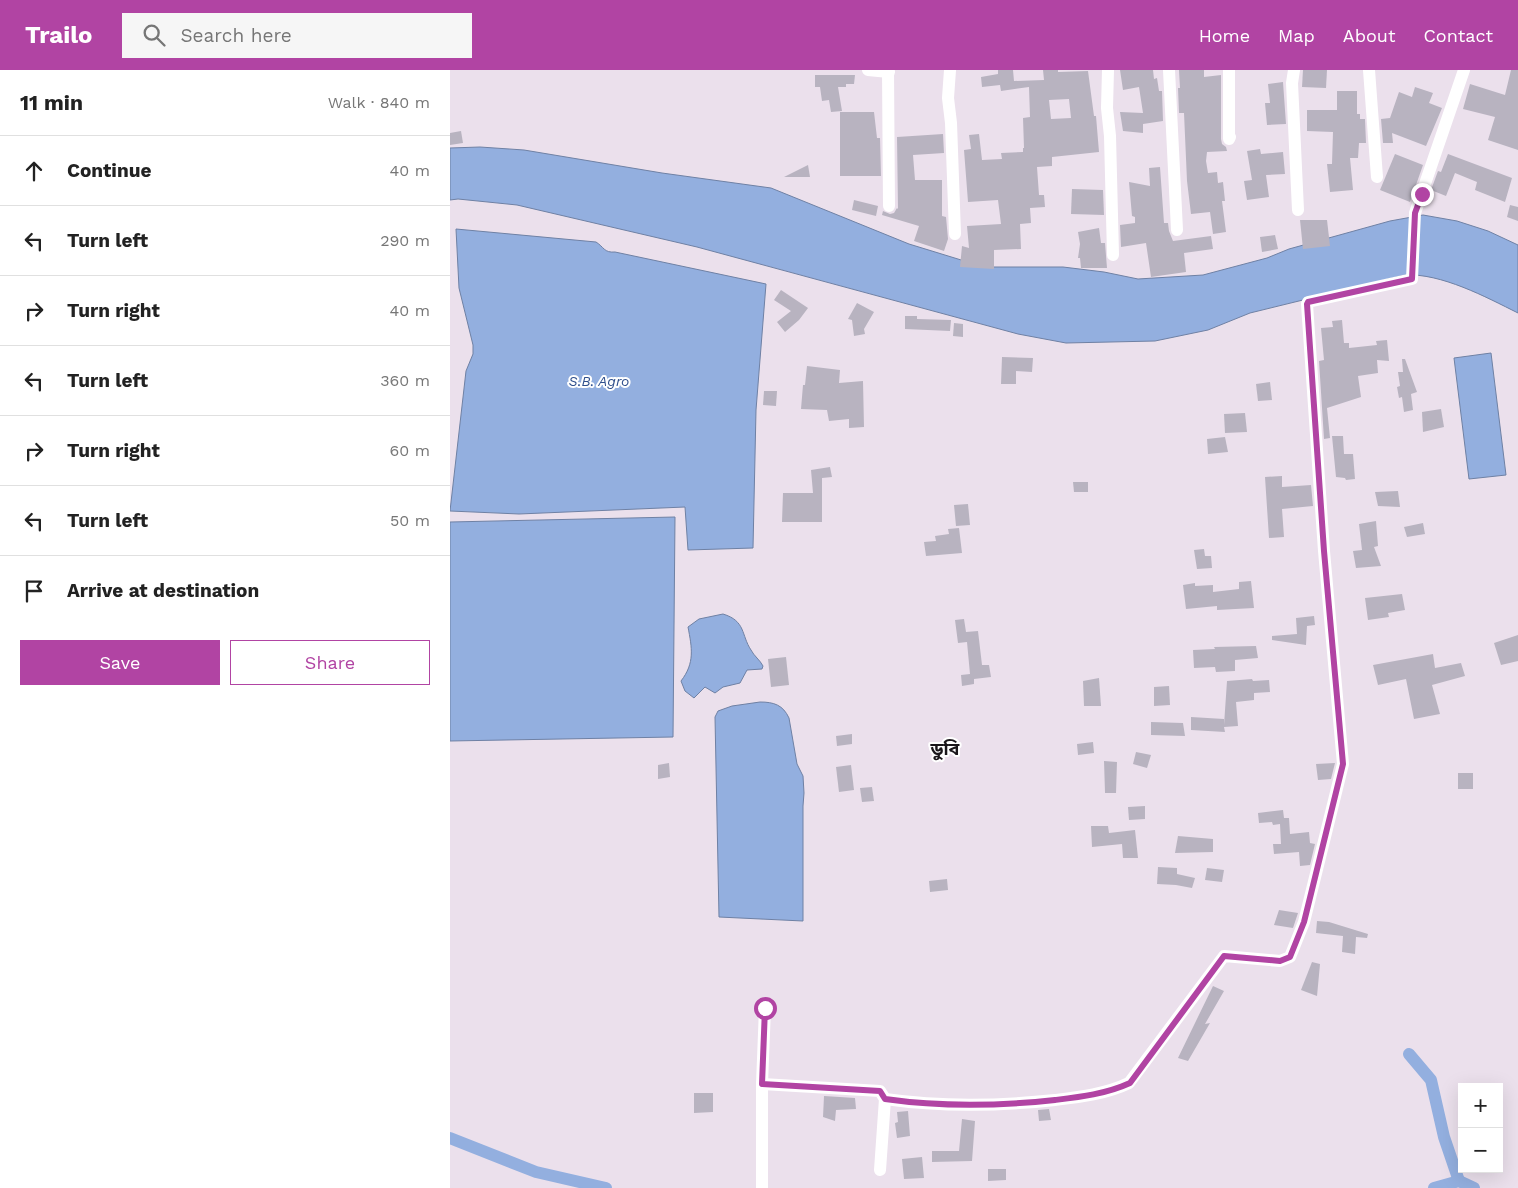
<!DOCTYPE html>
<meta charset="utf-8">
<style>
:root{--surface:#fff;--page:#f6f6f6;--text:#222;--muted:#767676;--line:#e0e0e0;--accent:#b144a3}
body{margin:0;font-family:"Work Sans","Noto Sans Bengali",sans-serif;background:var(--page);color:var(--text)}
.controls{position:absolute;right:15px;bottom:15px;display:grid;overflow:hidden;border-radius:0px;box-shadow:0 5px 20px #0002}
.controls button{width:45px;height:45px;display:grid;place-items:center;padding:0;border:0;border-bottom:1px solid var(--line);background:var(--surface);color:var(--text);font:25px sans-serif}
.stop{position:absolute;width:15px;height:15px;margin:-11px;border:4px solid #b144a3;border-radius:50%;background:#fff}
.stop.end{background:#b144a3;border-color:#fff;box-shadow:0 1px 5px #0008}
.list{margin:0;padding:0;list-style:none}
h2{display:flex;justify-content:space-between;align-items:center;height:65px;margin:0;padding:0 20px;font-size:21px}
h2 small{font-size:16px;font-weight:400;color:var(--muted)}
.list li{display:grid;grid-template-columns:32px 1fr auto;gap:15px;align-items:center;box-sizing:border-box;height:70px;padding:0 20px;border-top:1px solid var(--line)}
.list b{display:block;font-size:19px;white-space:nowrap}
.list em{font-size:16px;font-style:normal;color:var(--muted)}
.actions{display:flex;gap:10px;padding:15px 20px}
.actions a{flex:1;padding:11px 0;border:1px solid var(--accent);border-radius:0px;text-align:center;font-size:18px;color:var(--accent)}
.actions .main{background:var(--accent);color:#fff}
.icon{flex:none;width:28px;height:28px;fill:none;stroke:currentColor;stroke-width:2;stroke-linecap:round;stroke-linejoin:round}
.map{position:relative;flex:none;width:1068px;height:1118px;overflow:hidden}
header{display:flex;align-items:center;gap:30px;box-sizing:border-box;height:70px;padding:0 25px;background:var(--accent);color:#fff}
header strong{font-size:24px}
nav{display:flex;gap:28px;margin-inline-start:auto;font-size:18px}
.search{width:350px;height:45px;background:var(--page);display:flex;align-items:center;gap:12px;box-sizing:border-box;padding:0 18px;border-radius:0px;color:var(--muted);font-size:19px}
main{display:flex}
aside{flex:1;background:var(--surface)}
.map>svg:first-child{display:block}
.water{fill:#93afdf;stroke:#6f81a4}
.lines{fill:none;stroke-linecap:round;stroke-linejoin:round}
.canal{stroke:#93afdf;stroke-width:12}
.building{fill:#b8b3c0;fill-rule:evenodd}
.minor{stroke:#fff;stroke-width:12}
.route{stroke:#b144a3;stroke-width:6}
.labels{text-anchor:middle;stroke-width:4;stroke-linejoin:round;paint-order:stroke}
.water-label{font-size:14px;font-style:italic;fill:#2f4f8c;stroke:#fff}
.district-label{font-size:18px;font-weight:bold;fill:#1a161a;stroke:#fff}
</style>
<header>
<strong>Trailo</strong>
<div class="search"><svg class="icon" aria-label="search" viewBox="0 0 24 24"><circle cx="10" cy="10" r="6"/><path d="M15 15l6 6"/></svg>Search here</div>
<nav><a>Home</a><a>Map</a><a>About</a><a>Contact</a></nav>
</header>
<main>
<aside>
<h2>11 min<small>Walk · 840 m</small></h2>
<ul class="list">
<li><svg class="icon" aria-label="ahead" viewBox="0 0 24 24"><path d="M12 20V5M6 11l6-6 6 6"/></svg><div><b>Continue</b></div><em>40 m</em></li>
<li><svg class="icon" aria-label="left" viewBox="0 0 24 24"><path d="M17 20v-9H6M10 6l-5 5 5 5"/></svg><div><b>Turn left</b></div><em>290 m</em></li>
<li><svg class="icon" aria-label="right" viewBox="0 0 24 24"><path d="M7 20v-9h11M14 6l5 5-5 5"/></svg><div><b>Turn right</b></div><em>40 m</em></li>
<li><svg class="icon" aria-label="left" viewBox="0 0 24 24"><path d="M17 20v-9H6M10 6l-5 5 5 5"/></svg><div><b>Turn left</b></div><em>360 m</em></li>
<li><svg class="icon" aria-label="right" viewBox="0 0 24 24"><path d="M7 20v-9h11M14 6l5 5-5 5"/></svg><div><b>Turn right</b></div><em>60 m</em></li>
<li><svg class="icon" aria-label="left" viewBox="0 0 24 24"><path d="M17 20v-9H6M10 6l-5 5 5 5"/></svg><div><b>Turn left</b></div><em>50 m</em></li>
<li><svg class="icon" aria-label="arrive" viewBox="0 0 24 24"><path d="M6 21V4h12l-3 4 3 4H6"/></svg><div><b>Arrive at destination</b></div></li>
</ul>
<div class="actions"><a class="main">Save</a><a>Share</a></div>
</aside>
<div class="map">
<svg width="1068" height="1118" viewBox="0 0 1068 1118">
<rect width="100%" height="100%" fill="#ebe0ec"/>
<g class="water">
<path d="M30,77L74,80L212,103L321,118L459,174L534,197H613L654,202L688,209L753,205L817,188L839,179L940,151L973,145L1007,151L1038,161L1068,175V243C1036,227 991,203 955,205L800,243L758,260L705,271L616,273L568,264L247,177L67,135L8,129L0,130V78Z"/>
<path d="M6,159L146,172C154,177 154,183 165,182L316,214L306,340L303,478L238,480L235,437L69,444L0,441L16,301L23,284V275L9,218Z"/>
<path d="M1041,283L1056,405L1019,409L1004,288Z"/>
<path d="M225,447L223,667L0,671V452Z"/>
<path d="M273,544C296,551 291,565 301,580C304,586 310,590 313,596L312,599L297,600L290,613L273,617L265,623L255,617L244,628L235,621L231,611C245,593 242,578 238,557L249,549Z"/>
<path d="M310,632C324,632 333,635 339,648L347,694L353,706L354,723L353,736V851L269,847L265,647L268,641L282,636Z"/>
</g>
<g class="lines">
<g class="canal">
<path d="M959,984L981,1010L994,1067L1009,1111"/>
<path d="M0,1068L86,1102L156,1118"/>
<path d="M984,1118L1009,1111L1024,1118"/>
</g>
</g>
<g class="building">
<path d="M548,0H563L564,11L594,10L593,0H608V2L638,1L644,46H646L649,82L602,87V96L587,97L589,125H594L595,137L580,138L581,153L570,154L571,179L544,180V199L510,197L512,176L519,178L517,156L551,154L548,130L518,132L514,80L521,79L519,65L529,64L532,90L552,89L551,83L573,82V78H574L573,48L580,47L579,17L551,21L550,15L532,17L531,7L548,4ZM619,29L621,48L601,49L599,30Z"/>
<path d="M670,0H703L704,9L707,8L709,21H712L713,51L693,54V63L673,61L670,42L693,43L689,17L673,20Z"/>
<path d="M729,0H754V7L771,5V69L772,74L776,77L777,81L757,82L756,91L758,103L767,102L768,113L773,112L775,131H772L776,162L763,164L760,142L741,144L737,111L734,43H729L728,18H730Z"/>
<path d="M853,0H877L876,18L852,17Z"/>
<path d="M1061,0H1068V80L1038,70L1045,47L1013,39L1020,14L1055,25Z"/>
<path d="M365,5H405L404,14H396V17H388L392,41L381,42L379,30L372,31L370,17H365Z"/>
<path d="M833,12L836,54L817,55L815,33H820L818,14Z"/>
<path d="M965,17L983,23L979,33L992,38L976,76L942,63L943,73H933L931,49L940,48L949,22L962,27Z"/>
<path d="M887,21H907V44H910V49H915L916,73H909L908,88H900L903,120L880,122L877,94H882L883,62L857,61V40H887Z"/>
<path d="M390,42H424L427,68H430L431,106H390Z"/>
<path d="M11,61L13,73L0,75V63Z"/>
<path d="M493,64L494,83L463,85L465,110H492V146L496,147L498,169L494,181L464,171L469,156L432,145L433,141L440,144L444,143L447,138L448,139L447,67Z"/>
<path d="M810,79L811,84L833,82L835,104L816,105L819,127L797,130L794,111L802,110L797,81Z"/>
<path d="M945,84L973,95L960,132L930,120Z"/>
<path d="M998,84L1062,108L1055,132L1025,120L1027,112L1005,103L996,126L981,120L988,101L991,102Z"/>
<path d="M358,95L360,107H334Z"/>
<path d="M710,97L714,153H718L719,161L723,171L761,166L763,179L734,183L736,202L701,207L696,173L671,177L670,155L685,153V147L682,146L679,112L700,116L699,98Z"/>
<path d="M622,119L653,120L654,145L621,144Z"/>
<path d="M404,130L428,136L426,146L402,140Z"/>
<path d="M1060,135L1068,137V151L1057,147Z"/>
<path d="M850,150H877L880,176L853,179Z"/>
<path d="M649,158L651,173H655L657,198H631L630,188H628L630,174L628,162Z"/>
<path d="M825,165L828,179L812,182L810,167Z"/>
<path d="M331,220L358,238L349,250L335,262L327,252L341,241L324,230Z"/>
<path d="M407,233L424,242L414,259L415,264L404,266L402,250L398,249Z"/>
<path d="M455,246H467V249L501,250L500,261L455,259Z"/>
<path d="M892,250L894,273H899V278L927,275L926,271L937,270L939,291L927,290L928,303L908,306L911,327L877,338L880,368L874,369L869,291L874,290L871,258L883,257L882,251Z"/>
<path d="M504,253L513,254V267L503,266Z"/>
<path d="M552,287L583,288L582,302L566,301V314H551Z"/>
<path d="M952,289H955L967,322L961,324L963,340L954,342L952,327L949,328L947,317L950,316L948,302H953Z"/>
<path d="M357,296L390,300L389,313L413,311L414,357L399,358V349L379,351L377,340L351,339L353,315H355Z"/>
<path d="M820,312L822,330L808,331L806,314Z"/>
<path d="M314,321H327L326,336L313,335Z"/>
<path d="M991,339L994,357L973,362L972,342Z"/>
<path d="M795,343L797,362L775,363L774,344Z"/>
<path d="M882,366H893L894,384H903L905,409L896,410L895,408L886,407Z"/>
<path d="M775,367L778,382L758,384L757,369Z"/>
<path d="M380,397L382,407L372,408V452H332L333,423H363L361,400Z"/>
<path d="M832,406V417L861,415L863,436L832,439L834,467L819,468L815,407Z"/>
<path d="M623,412H638V422H624Z"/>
<path d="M948,421L950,437L928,436L925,422Z"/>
<path d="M518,434L520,455L506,456L504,435Z"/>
<path d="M926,451L928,476L924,477L931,496L906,498L903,481L912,480L909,454Z"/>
<path d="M973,453L975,464L957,467L954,457Z"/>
<path d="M509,458L512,483L476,486L474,472L486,471L485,466L499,464L498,459Z"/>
<path d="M754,479L755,486H761L762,498L747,499L744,480Z"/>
<path d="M801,511L804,538L767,540V536L736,539L733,515L745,513V516L763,515V522L789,519V512Z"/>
<path d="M952,524L955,540L938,543L939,547L918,550L915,528Z"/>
<path d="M864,546L865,555L857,556L856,575L822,570V566L847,564L846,548Z"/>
<path d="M514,549L516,562L528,561L532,595H539L541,607L524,609V614L512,616L511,605L520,604L517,572L508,573L505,550Z"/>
<path d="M1068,565V591L1051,595L1044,573Z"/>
<path d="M806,576L808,588L785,590V601L766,602L765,597L744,598L743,580L765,579L764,577Z"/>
<path d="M983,584L985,598L1011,593L1015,606L982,615L990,644L964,649L956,609L928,615L923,595Z"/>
<path d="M336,587L339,615L321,617L318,589Z"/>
<path d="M649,608L651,636H634L633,611Z"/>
<path d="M802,609L803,611L819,610L820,622L804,623V630L786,632L788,656L774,657L775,662L741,660V647L774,649V655L777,611Z"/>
<path d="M719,616L720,635L704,636V617Z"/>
<path d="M701,652L733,653L735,666L701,665Z"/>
<path d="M402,664V674L387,676L386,666Z"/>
<path d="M643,672L644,683L628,685L627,674Z"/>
<path d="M686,682L701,685L697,698L683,694Z"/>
<path d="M654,691L667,692L666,723H655Z"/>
<path d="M219,693L220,707L208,709V695Z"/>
<path d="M885,693L881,709L868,710L866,694Z"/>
<path d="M401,695L404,720L389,722L386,697Z"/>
<rect x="1008" y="703" width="15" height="16"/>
<path d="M422,717L424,731L412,732L410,718Z"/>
<path d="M695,736V749L679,750L678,737Z"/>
<path d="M833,740L834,748H839L840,764L859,762L860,773L865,774L860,795L850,796L849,782L824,784L823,774H831L830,754L823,755L822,752L809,753L808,743Z"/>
<path d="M641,756H658L659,763L685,760L688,788H673L672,774L642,777Z"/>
<path d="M728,766L763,769V782L725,783Z"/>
<path d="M708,797L727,798V804L745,808L742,818L726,815L707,814Z"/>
<path d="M757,798L774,800L772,812L755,810Z"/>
<path d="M497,809L498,820L480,822L479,811Z"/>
<path d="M829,840L848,843L843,858L824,855Z"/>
<path d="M867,851L879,852L918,864L917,868L906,867L905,884L892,882L893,866L866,863Z"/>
<path d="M862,892L870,894L867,926L851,920Z"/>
<path d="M763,916L774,921L755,954L760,953L738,991L728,988Z"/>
<path d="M244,1023H263V1042L244,1043Z"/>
<path d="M374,1026L405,1028L406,1039L386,1040L385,1051L373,1047Z"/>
<path d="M599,1039L601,1050L589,1051L588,1040Z"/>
<path d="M458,1041L460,1066L447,1068L445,1053L448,1052L447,1042Z"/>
<path d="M512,1049L525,1051L522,1091L482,1092V1081H509Z"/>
<path d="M472,1087L474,1108L454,1109L452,1089Z"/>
<path d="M538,1099H556V1110L538,1111Z"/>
</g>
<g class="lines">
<g class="minor">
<path d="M418,0L439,2"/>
<path d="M438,0L439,136"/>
<path d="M500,0L498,28L501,53L505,164"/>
<path d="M658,0L657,38L660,66L663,185"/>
<path d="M719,0L727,160"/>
<path d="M779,0V69L780,67"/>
<path d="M844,0L842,13L848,140"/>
<path d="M919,0L927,107"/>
<path d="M312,1014L430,1021L435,1029L430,1100"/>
<path d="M435,1029C491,1037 549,1036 605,1030C630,1027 656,1024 679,1013L774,886L830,891L840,887L854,852L893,694L874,481L857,234L858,232L962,209L965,143L1014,0"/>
<path d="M312,1118V1014L315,938"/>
</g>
</g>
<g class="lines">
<path class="route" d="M315,938L312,1014L430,1021L435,1029C491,1037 549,1036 605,1030C630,1027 656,1024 680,1013L774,886L830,891L840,887L854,852L893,694L874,481L857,234L858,232L962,209L965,143L972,124"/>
</g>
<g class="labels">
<g class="water-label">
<text x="149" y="316">S.B. Agro</text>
</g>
<g class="district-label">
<text x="495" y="685">ডুবি</text>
</g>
</g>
</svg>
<div class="controls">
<button>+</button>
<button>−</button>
</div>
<div class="stop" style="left:315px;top:938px"></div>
<div class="stop end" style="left:972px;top:124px"></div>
</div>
</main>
